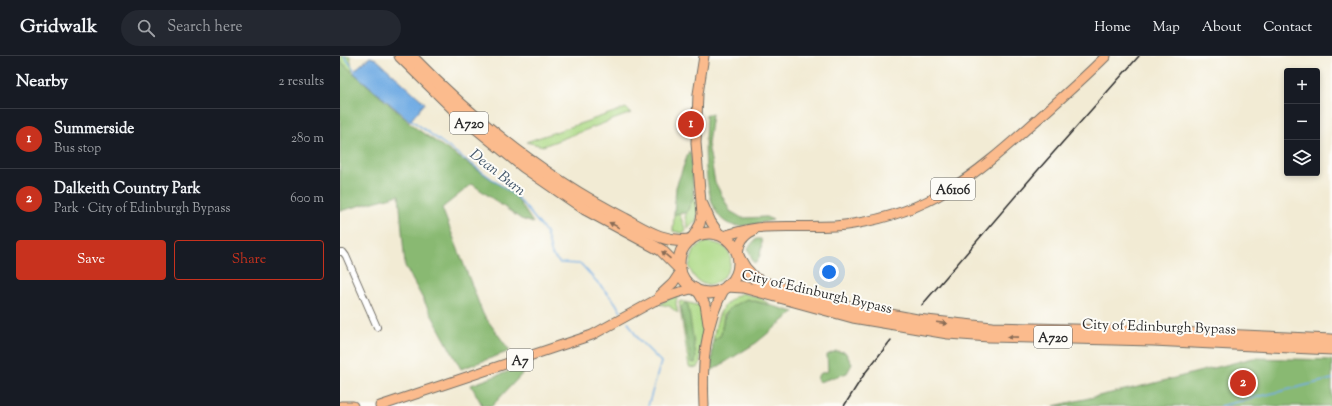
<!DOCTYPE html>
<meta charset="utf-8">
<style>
:root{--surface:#171b24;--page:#242831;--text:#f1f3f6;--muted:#9ea1a6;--line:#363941;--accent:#c8321e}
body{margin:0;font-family:"Sorts Mill Goudy",serif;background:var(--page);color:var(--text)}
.controls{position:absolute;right:12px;top:12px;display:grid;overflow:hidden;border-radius:4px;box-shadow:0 2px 6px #0003}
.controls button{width:36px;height:36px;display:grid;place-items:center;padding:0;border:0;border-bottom:1px solid var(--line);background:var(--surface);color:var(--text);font:20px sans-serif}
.you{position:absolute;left:489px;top:216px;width:14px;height:14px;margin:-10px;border:3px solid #fff;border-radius:50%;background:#1a73e8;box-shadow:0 0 0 6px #1a73e833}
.badge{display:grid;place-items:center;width:26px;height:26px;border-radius:50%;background:var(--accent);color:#fff;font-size:13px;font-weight:700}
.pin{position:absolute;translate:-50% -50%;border:2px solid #fff;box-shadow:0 1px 4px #0006}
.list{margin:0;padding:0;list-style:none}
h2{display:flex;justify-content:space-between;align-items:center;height:52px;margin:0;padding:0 16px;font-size:17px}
h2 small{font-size:13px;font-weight:400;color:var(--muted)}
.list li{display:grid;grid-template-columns:26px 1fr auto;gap:12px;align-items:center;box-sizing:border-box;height:60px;padding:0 16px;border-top:1px solid var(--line)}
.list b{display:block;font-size:15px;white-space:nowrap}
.list p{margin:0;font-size:13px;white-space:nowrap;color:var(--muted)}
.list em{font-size:13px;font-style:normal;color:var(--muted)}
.actions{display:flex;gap:8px;padding:12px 16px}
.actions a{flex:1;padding:9px 0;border:1px solid var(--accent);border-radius:4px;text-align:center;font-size:14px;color:var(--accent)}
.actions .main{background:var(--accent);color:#fff}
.icon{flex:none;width:22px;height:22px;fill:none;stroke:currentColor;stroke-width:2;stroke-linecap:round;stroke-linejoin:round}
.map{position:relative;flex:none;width:992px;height:350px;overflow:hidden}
header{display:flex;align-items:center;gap:24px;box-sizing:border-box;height:56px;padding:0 20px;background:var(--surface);border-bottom:1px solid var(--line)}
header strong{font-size:19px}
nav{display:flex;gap:22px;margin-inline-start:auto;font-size:14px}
.search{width:280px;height:36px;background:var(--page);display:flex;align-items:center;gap:10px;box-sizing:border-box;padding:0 14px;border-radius:22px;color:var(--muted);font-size:15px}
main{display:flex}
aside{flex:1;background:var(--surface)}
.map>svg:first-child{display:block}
.green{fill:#acd985;stroke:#6c8258}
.forest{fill:#89b972;stroke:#5a724e}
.water{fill:#73ade4;stroke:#4f6c88}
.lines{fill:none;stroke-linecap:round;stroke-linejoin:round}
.stream{stroke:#73ade4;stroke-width:1.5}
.street-casing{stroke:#716e66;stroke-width:8}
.primary-casing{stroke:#716e66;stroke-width:11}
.highway-casing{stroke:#716e66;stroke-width:13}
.street{stroke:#fff;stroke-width:6}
.primary{stroke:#fbbb8d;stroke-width:9}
.highway{stroke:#fbbb8d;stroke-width:11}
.rail{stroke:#2b2b2b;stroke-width:1.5}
.oneway{fill:#896c57}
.labels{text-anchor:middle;stroke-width:4;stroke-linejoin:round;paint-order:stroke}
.shield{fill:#fdfcf7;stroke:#6a6a68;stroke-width:1}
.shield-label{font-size:13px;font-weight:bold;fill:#2b2b2b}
.street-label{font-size:14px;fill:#2b2b2b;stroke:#fdfcf7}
.water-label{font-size:15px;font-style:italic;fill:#44586c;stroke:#fdfcf7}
</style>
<header>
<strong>Gridwalk</strong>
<div class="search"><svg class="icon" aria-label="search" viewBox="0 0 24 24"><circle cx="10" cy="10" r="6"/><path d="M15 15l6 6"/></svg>Search here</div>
<nav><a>Home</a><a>Map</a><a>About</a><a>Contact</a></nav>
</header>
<main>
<aside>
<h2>Nearby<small>2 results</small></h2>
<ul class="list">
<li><span class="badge">1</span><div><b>Summerside</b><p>Bus stop</p></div><em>280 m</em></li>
<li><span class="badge">2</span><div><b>Dalkeith Country Park</b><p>Park · City of Edinburgh Bypass</p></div><em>600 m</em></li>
</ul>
<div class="actions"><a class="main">Save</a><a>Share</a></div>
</aside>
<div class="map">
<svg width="992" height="350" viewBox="0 0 992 350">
<rect width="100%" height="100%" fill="#fdfcf7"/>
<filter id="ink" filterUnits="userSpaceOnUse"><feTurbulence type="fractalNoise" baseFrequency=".025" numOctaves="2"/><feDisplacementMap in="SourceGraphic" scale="8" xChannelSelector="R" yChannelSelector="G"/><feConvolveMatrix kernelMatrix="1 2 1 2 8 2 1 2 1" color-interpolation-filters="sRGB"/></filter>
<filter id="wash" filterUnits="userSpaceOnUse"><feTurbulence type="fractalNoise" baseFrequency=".012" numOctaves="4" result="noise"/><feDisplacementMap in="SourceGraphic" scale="16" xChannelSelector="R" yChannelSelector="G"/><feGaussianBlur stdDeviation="0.9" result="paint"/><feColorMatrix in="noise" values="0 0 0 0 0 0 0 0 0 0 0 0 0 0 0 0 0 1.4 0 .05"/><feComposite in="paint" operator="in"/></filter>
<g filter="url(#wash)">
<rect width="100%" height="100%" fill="#f2ebd4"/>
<g class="green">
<path d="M0,0H10L13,17L0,5Z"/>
<path d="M286,52L291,57L203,90L186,86Z"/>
<path d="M354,141L358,157L356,167H353L348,173L345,161Z"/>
<path d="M339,157L346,175L342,177L333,175L334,158Z"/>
<path d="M367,186C421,189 368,261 349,211C353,198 353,190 367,186Z"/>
<path d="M402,237L420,242L431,249L407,243L384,258L381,279L373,285C377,262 379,248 402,237Z"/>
<path d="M338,238L336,247L338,257L329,250L319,248Z"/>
<path d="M341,245L361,250L363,273L360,308L357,312L349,311L339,246Z"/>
</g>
<g class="forest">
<path d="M0,5L77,73L175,139L193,167L181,163L132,128L102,152L143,258L170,295L121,313L65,210L59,139L0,155Z"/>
<path d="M366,58H372L368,88L375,126L390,155L402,162L426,161L433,164C420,167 400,174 387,167C361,153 365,84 366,58Z"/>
<path d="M349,95L351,98L354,141L346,157L334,158L336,131Z"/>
<path d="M416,183H421C423,189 420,202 416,207L413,206L408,192Z"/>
<path d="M407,243L454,256L416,287L371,315L373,285L381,279C384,257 385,252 407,243Z"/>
<path d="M345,247L348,249L356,301L355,307L351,306L341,251Z"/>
<path d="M496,295L505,296L512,308L507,317L479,326L477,323L479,318L488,315L487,299Z"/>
<path d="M913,302L992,304V350H714L811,328Z"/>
<path d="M181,311L183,317L152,350L142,349L131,329Z"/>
</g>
<path class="water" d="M30,1L36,3L85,47L70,65L14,17L17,12Z"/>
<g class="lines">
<g class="stream">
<path d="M4,0L16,16"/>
<path d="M70,63L178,142L206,176L212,199L220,207L241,208L275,246L281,256"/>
<path d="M288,266L298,283L321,306L308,350"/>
<path d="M880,350L992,323"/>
</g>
</g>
</g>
<g filter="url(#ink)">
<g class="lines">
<g class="street-casing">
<path id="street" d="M0,196H3L6,200L37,271"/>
</g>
<g class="primary-casing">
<g id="primary">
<path d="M363,148L371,166L380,179"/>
<path d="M383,180C397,176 410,172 425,171C454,169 483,173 513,168C590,156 633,121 690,70C716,47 742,24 766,0"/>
<path d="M352,182L360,168L362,158L356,87L358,38L364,0"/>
<path d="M398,200C399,188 402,180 413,175"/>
<path d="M357,234L365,248L368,268"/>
<path d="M319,240L333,227L341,215"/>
<path d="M1,350H13"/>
<path d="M40,350L252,279L314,245L336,237L355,232"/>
<path d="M364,350C362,309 364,268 385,232"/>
</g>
</g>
<g class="highway-casing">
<g id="highway">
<path d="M60,0L119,58L184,111L245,153L321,194L340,213"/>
<path d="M71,0C134,65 204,122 285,163C307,175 324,187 350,184"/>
<circle cx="369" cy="207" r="30"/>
<path d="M399,202L405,212L415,223L433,230L513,252L577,264L652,272L815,276L992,284"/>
<path d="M387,230L403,231L513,261L608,277L649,280L813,284L992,293"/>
</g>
</g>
<use href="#street" class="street"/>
<use href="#primary" class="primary"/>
<use href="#highway" class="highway"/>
<g class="rail">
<path d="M582,249L698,114L799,0"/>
<path d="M504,350L525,317L551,284"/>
</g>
</g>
<defs><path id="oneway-solid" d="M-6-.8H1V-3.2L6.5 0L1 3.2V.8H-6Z"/></defs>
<g class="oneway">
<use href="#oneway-solid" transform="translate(274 169) rotate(-152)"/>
<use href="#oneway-solid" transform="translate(326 199) rotate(-139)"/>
<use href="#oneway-solid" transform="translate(602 267) rotate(7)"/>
<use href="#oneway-solid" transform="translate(673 281) rotate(-179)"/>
</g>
</g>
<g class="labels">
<g class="shield">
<rect x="110" y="56" width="38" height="22" rx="3"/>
<rect x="591" y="122" width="44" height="22" rx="3"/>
<rect x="694" y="270" width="38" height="22" rx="3"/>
<rect x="167" y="293" width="26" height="22" rx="3"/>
</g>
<g class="shield-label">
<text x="129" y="72">A720</text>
<text x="613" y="138">A6106</text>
<text x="713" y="286">A720</text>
<text x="180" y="309">A7</text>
</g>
<g class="street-label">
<text transform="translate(477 235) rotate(13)" y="5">City of Edinburgh Bypass</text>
<text transform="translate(819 270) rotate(2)" y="5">City of Edinburgh Bypass</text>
</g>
<g class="water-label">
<text transform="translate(158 116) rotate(38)" y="5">Dean Burn</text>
</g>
</g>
</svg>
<div class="controls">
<button>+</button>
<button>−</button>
<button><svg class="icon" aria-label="layers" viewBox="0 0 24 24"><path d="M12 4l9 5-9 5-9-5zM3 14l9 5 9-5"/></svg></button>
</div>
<div class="you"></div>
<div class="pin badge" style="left:351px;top:68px">1</div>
<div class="pin badge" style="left:903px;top:327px">2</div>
</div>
</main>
